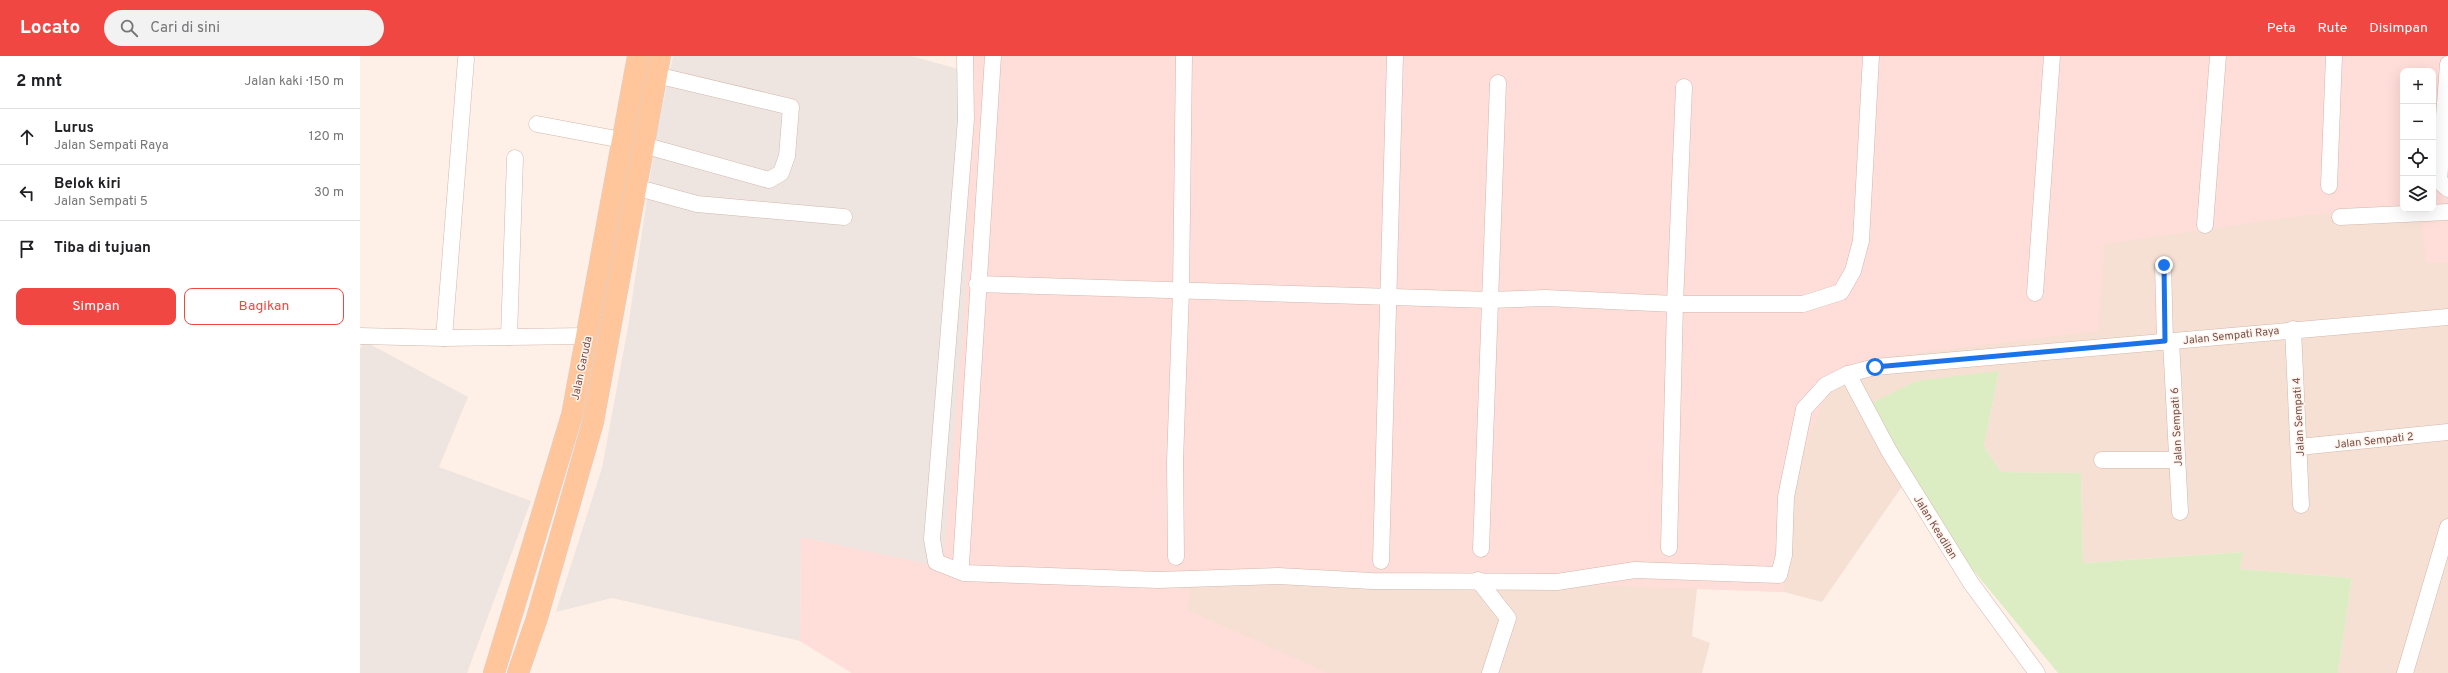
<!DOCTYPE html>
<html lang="id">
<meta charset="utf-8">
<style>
:root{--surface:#fff;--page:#f2f2f2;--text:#202124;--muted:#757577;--line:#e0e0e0;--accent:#f04743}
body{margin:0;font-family:Overpass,sans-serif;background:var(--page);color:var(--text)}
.controls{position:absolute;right:12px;top:12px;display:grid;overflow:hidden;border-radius:8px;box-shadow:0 4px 16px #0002}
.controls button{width:36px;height:36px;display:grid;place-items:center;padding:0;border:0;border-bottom:1px solid var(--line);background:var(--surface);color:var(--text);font:20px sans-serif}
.stop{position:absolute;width:12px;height:12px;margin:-9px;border:3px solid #1a73e8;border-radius:50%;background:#fff}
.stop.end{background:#1a73e8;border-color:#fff;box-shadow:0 1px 4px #0008}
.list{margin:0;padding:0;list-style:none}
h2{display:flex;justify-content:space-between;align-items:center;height:52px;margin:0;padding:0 16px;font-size:17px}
h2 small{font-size:13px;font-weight:400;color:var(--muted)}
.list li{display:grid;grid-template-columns:26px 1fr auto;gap:12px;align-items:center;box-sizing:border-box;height:56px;padding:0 16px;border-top:1px solid var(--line)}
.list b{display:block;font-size:15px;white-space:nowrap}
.list p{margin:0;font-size:13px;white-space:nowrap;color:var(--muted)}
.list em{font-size:13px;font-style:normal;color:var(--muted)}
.actions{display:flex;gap:8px;padding:12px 16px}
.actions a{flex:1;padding:9px 0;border:1px solid var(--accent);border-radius:8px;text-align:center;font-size:14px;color:var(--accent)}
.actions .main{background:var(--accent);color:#fff}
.icon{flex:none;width:22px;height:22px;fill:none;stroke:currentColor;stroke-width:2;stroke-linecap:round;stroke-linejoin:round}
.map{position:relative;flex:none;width:2088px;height:617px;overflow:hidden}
header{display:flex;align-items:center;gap:24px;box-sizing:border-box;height:56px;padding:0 20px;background:var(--accent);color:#fff}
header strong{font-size:19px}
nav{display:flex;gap:22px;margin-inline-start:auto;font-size:14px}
.search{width:280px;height:36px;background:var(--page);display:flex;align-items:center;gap:10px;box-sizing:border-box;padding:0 14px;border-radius:22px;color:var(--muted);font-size:15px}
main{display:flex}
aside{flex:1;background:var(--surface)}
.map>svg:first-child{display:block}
.residential{fill:#f6e0d4;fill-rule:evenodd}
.commercial{fill:#ffddd9}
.industrial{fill:#eee4e0}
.green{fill:#dcedc3}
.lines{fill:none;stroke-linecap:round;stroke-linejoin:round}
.minor-casing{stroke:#d3b7ad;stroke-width:17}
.major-casing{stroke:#d9cecc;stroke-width:22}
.minor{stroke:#fff;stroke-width:16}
.major{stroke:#ffc69c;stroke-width:21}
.route{stroke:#1a73e8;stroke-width:5}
.labels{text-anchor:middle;stroke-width:3;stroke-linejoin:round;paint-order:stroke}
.street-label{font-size:11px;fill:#795048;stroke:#fff5ee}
</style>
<header>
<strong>Locato</strong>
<div class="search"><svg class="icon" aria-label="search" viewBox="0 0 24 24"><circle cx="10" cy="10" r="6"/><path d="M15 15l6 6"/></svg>Cari di sini</div>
<nav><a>Peta</a><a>Rute</a><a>Disimpan</a></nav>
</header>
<main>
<aside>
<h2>2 mnt<small>Jalan kaki · 150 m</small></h2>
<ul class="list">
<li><svg class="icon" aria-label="ahead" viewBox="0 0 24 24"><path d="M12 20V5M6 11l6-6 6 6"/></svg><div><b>Lurus</b><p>Jalan Sempati Raya</p></div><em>120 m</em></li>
<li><svg class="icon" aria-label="left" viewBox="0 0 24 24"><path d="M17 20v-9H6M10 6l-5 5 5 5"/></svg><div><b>Belok kiri</b><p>Jalan Sempati 5</p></div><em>30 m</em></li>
<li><svg class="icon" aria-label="arrive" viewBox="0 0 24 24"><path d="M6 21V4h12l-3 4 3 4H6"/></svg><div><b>Tiba di tujuan</b></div></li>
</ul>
<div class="actions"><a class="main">Simpan</a><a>Bagikan</a></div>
</aside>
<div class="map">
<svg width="2088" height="617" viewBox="0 0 2088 617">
<rect width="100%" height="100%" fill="#fef0e6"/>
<path class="residential" d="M613,0H2088V617H1978L1992,522L1880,513L1882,496L1723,507L1721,417L1641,416L1624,390L1639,315L1543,429L1462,546L1424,536L1337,533L1332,580L1350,587L1342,617H492L440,585L613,17ZM2043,15H2073V153H2043Z"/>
<path class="commercial" d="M613,0H2088V207L2066,206L2060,153H2073V15H2043V153H2051L1946,159L1745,188L1738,275L1532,300L1468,331L1430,434L1424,536L1062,523L831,522L828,554L968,617H492L440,585L441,481L582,511Z"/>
<g class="industrial">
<path d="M313,0H551L613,17L605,252L583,511L441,481L440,585L252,542L196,556L242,412L268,271L296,81Z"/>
<path d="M4,285L108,341L79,411L171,445L107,617H0V293Z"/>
</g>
<path class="green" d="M1639,315L1624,390L1641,416L1721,417L1723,507L1883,496L1880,513L1992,522L1978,617H1698L1543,429L1504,351L1556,325Z"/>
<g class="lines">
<g class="minor-casing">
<g id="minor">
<path d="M605,0L606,63L572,483L576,506L604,517L798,524L918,520L1012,525L1197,526L1275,514L1419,519L1424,499L1426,441L1444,353L1466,329L1488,318L1515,311L2088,261"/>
<path d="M2088,8L2079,125L2088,133"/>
<path d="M177,68L262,84"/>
<path d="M283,89L409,124L421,117L427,100L431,51L296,19"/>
<path d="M1969,130L1974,0"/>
<path d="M275,131L337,148L484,161"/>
<path d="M1980,161L2088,156"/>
<path d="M1845,169L1858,0"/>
<path d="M1803,209L1805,285"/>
<path d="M617,228L1130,244L1185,242L1315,248H1443L1481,236L1493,215L1501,185L1511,0"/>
<path d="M1675,237L1692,0"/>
<path d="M1933,273L1941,449"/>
<path d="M0,280L84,282L228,280"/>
<path d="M149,281L155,102"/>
<path d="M84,282L106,3"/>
<path d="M1811,285L1820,456"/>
<path d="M1488,318L1529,395L1611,527L1677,617"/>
<path d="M1939,391L2088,376"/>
<path d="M1742,404H1817"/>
<path d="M1309,492L1315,248L1324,31"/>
<path d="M1121,493L1138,27"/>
<path d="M816,501L815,405L821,235L824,0"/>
<path d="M1021,505L1035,0"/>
<path d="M601,508L633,0"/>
<path d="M1118,524L1148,562L1130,617"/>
<path d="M2045,617L2088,471"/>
</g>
</g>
<g class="major-casing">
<g id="major">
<path d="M134,617L212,359L278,0"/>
<path d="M158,617L177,562L233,366L300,0"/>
</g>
</g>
<use href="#minor" class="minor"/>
<use href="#major" class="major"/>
</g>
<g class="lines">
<path class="route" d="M1515,311L1805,285L1804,209"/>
</g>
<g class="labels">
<g class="street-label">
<text transform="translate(1871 279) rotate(-6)" y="4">Jalan Sempati Raya</text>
<text transform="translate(221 312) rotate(-78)" y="4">Jalan Garuda</text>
<text transform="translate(1938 361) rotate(-93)" y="4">Jalan Sempati 4</text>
<text transform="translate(1816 371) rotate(-93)" y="4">Jalan Sempati 6</text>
<text transform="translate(2014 384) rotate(-6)" y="4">Jalan Sempati 2</text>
<text transform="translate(1576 471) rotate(58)" y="4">Jalan Keadilan</text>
</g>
</g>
</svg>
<div class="controls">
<button>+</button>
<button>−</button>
<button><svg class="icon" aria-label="locate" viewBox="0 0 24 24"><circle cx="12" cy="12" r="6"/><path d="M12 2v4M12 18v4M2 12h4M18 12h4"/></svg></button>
<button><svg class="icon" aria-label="layers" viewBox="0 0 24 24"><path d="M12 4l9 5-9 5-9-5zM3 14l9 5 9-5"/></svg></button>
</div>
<div class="stop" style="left:1515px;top:311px"></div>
<div class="stop end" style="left:1804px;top:209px"></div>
</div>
</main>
